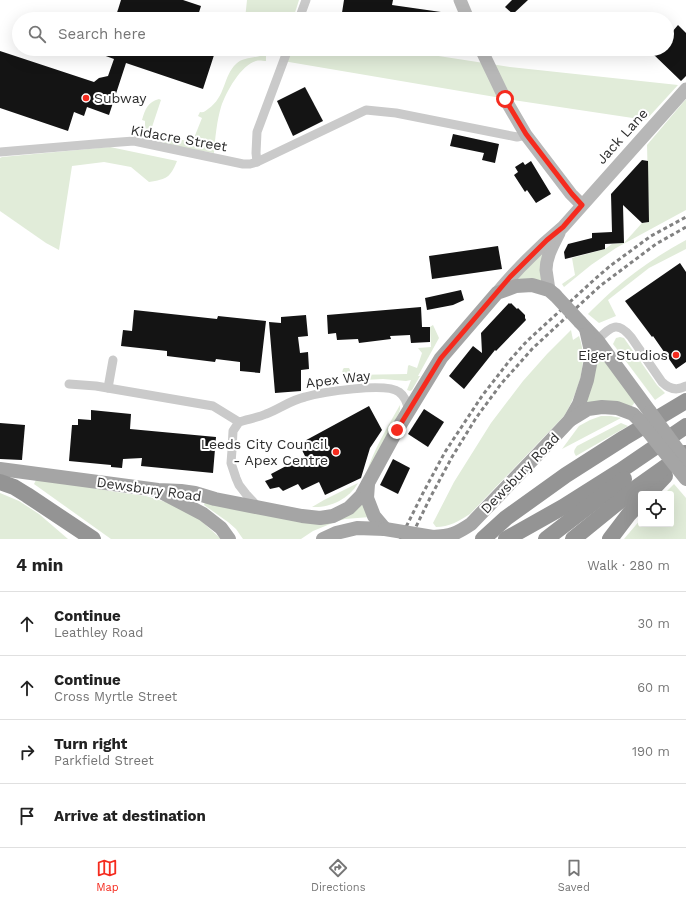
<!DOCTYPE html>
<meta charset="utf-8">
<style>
:root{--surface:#fff;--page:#f2f2f2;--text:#222;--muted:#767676;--line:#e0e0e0;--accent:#f52b1e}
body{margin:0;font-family:"Work Sans",sans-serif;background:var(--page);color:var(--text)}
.controls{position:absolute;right:12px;bottom:12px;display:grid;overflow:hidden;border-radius:4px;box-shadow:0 4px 16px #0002}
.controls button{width:36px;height:36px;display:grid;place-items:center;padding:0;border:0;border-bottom:1px solid var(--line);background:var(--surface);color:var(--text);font:20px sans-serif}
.stop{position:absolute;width:12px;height:12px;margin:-9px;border:3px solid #f52b1e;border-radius:50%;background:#fff}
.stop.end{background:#f52b1e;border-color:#fff;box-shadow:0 1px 4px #0008}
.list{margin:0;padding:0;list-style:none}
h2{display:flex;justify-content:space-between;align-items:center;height:52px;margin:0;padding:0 16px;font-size:17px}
h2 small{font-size:13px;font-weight:400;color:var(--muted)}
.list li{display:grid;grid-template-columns:26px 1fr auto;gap:12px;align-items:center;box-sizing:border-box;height:64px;padding:0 16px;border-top:1px solid var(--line)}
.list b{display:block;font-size:15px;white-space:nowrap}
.list p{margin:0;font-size:13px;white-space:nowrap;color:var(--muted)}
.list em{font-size:13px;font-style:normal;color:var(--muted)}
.icon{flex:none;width:22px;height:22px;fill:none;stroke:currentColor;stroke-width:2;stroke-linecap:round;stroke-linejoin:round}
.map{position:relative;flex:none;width:686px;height:539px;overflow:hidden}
.search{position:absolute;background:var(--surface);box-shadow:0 4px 16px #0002;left:12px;right:12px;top:12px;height:44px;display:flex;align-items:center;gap:10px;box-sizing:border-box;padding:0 14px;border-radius:22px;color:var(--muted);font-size:15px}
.sheet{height:308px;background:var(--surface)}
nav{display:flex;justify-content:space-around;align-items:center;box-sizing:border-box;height:56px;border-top:1px solid var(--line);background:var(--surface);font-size:11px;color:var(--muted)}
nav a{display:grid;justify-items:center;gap:2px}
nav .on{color:var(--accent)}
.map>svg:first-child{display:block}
.green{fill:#e1ecd9}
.building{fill:#141414}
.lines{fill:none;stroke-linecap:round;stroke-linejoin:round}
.street{stroke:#cacaca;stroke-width:9}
.secondary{stroke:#b7b7b7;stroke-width:13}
.primary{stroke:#a5a5a5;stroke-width:14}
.highway{stroke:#949494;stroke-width:16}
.rail{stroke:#828282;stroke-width:3;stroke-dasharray:4 3;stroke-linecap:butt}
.primary-bridge{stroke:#a5a5a5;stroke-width:14}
.route{stroke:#f52b1e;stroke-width:5}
.poi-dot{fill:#f52b1e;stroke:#fff;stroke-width:1.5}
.labels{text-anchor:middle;stroke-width:4;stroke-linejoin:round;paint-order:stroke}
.poi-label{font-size:14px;fill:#2d2d2d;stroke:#fff;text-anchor:end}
.street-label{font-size:14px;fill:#2d2d2d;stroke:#fff}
</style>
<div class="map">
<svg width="686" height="539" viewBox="0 0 686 539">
<rect width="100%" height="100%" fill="#fff"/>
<g class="green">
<path d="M247,0H299L293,19H245Z"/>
<path d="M288,49H393L510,67L678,85L646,120L513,100L283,61Z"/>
<path d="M260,56H266V61C263,61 259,60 256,61C241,65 226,92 221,107C217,120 215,139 214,153C198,150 156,146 148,133C145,129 145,126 145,121L142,120C145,109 148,102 159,99L161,100L151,130L192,143L202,118L198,116L200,112C204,113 205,111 208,109C226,97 223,76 236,64C242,58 252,58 260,56Z"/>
<path d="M686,99V210L616,248L591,265L564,287L562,284L575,275L572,258L605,249L612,244L624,243L642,223L649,222L647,145Z"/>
<path d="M110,147L177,161C170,178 167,179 149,182L131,167L104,162L72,166L59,250L46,243L0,211V158L2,157Z"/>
<path d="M549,239L542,281H510Z"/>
<path d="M686,240V249L649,268L608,300L616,316L599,323L588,314C596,306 604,298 612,291C635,271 660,254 686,240Z"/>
<path d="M433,325L439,338L418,376H420L412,390L410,391L407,390L411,380L406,381L383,379L344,381V375L342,373L343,369L344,368H349L350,370L351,375L407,374L408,366L409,365L417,368L422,353L418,348L431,347L430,327Z"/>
<path d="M571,330L573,340L579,336C589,363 578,391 565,415L470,514C459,521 449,527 436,527L433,523L454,482L491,423L523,381L547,354Z"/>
<path d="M620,337L624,338L626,341L657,385L665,393L655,400L613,344L616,338Z"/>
<path d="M596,354L600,355L635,402L629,410L586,405Z"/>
<path d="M400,405V409L399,413L366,474C374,449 387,428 400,405Z"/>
<path d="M601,416H611L621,418L562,449L579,426L590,420Z"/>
<path d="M621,423L628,426L576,456C573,452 574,450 577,446Z"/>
<path d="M37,478L116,492L146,496L172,504L197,517L221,539H111L34,484Z"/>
<path d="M358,483C349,499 330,508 312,507L324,500Z"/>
<path d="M674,484L686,498V539H624L641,519V524H671V494H664Z"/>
<path d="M0,493L19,501L39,514L68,539H0Z"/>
<path d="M361,501L370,517L345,519L335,522L313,531L301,539H243L236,529L228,522L204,505L205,502L296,520Z"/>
</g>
<g class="building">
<path d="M121,0H183L201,6L197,19H115Z"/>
<path d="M344,0H393L392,5L455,14V19H341Z"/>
<path d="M512,0H528L513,14L505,7Z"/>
<path d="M678,25L686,33V76L681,81L653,54L657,49H667V38Z"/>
<path d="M105,49H216L203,89L126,63L109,115L87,107L84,116L74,112L68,131L0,108V51L94,82L99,78L108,76L114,59L103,55Z"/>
<path d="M305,87L323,121L293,136L277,101Z"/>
<path d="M453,134L499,144L495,163L482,160L484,153L450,146Z"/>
<path d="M642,160L648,161L649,222L642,223L623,205L624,243L605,244V249L565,259L564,252L568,244L592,238V233L612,232L611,194Z"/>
<path d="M531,161L551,194L536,203L527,190L525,192L514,175L518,172L515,167L523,162L525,165Z"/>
<path d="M498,246L502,269L432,279L429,256Z"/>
<path d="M680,263L686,272V362L676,369L653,336L652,337L625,301Z"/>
<path d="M461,290L464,300L453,305L427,310L425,298Z"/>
<path d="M509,303L510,304L511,303L517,309L518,308L525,315V318L526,320L496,351L495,350L464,389L449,376L473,346L482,353L481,333Z"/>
<path d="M421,307L422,327H430V342L411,343L410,335L390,336L391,339L359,343L358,339L337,340L336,333L328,334L327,315Z"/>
<path d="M134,310L217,319L218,316L266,321L260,373L240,371V362L216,359L215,362L167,356V351L121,346L123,330L132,331Z"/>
<path d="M306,315L308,336L298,337L300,353L308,352L309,369L301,370V391L275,393L269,322L281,323V317Z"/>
<path d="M369,406L382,430L370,448L361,478L325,495L319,482L302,490L298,484L283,491L279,487L270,489L265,481L273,478L271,474L305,456L299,444Z"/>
<path d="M424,409L444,422L428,447L408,434Z"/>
<path d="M91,410L131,414L130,429L216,437L213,473L141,466L142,458L123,459L122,468L111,467V465L69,461L72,425H78V419L91,420Z"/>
<path d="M0,423L25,425L22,460L0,459Z"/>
<path d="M393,459L410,468L398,494L380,485Z"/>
</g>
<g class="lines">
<g class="street">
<path d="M299,19L306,0"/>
<path d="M0,152L107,143L134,141L243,164H250L257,162L366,110L396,113L517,137L526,135"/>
<path d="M257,162L256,153L257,132L288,49"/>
<path d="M597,340C611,327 617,320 631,337L662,382C669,389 677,391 686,386"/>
<path d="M69,384L96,386L213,406L239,422"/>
<path d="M108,388L113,360"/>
<path d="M258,507L246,494L239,485L236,478L231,463L232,450L233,431L239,422C248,419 257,418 266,414C279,409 291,400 305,397C322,392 386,382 399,392C406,397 407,404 409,411"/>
</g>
<g class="secondary">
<path d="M460,0L468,19"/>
<path d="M481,49L505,99L526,135L571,194L582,205"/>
<path d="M549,290C548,283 547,277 546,270C546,257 553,245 559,233"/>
<path d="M497,293C517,269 539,247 563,227L686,89"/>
</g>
<g class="primary">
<path d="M580,322L597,340L650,412"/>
<path d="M570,420L579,404L587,380L591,359L590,347L586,329"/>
<path d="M0,469L158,490L181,491L195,493L215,499L302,516L320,518L333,516L349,508L361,496L397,430L441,358L497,293L516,286L532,285L549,290L555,295"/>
<path d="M368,484L367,498L374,516L385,529"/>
<path d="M161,492L203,514L221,528L229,539"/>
<path d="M433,537C451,536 456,534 471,524L538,454L570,420L588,409L602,407L617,408L633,414L639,420"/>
<path d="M323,539L336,533L357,528L385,529"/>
</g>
<g class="highway">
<path d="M0,482L14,487L27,495L93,539"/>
<path d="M648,494L665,476"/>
<path d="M483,539L506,518L566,475L624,438L686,401"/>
<path d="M506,539L563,507L620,471L686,426"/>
<path d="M546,539L624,479"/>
<path d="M573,539L637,487L685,453"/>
<path d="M610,539L629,514L641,501"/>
</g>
<g class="rail">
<path d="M400,539L423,493L445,452L482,396L510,360L527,341L595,279L610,266L651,236L686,217"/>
<path d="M410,539L430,498L452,457L476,418L501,384L532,349L600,286L656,244L686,227"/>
</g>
<g class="primary-bridge">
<path d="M555,295L580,322"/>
<path d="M650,412L686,461"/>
<path d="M639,420L686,479"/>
<path d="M385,529L433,537"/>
</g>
</g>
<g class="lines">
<path class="route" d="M397,430L441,358L510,277L547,240L563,227L582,205L572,194L526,134L505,99"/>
</g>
<g class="poi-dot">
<circle cx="86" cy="98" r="4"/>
<circle cx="676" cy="355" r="4"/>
<circle cx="336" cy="452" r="4"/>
</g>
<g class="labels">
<g class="poi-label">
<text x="94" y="103" text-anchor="start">Subway</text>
<text x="668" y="360">Eiger Studios</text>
<text x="328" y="449">Leeds City Council<tspan x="328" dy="16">- Apex Centre</tspan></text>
</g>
<g class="street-label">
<text transform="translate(622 136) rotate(-48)" y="5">Jack Lane</text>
<text transform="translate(179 138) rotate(10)" y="5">Kidacre Street</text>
<text transform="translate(338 379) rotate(-7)" y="5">Apex Way</text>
<text transform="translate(520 473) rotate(-46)" y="5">Dewsbury Road</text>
<text transform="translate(149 489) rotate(8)" y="5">Dewsbury Road</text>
</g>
</g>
</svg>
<div class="controls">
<button><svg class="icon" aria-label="locate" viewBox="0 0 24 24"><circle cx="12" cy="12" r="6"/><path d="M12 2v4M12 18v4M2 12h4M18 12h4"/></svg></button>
</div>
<div class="stop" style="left:505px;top:99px"></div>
<div class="stop end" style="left:397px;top:430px"></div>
<div class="search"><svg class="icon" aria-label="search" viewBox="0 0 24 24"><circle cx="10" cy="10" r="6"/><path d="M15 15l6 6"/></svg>Search here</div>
</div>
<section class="sheet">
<h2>4 min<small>Walk · 280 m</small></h2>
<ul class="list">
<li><svg class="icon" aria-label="ahead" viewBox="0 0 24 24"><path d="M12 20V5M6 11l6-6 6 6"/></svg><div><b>Continue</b><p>Leathley Road</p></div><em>30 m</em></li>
<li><svg class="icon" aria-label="ahead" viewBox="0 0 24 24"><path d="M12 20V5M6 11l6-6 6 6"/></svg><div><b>Continue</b><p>Cross Myrtle Street</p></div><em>60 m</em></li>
<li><svg class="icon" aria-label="right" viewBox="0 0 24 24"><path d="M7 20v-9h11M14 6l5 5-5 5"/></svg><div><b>Turn right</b><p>Parkfield Street</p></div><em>190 m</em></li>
<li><svg class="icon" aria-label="arrive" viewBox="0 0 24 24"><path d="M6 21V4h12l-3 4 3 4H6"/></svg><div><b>Arrive at destination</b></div></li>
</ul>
</section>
<nav>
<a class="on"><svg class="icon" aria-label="map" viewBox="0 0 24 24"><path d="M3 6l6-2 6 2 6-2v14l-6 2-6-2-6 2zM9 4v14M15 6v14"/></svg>Map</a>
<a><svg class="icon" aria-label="directions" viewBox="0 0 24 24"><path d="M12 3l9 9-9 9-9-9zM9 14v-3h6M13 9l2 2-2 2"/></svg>Directions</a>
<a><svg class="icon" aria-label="saved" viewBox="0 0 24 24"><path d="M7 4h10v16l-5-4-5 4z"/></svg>Saved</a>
</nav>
